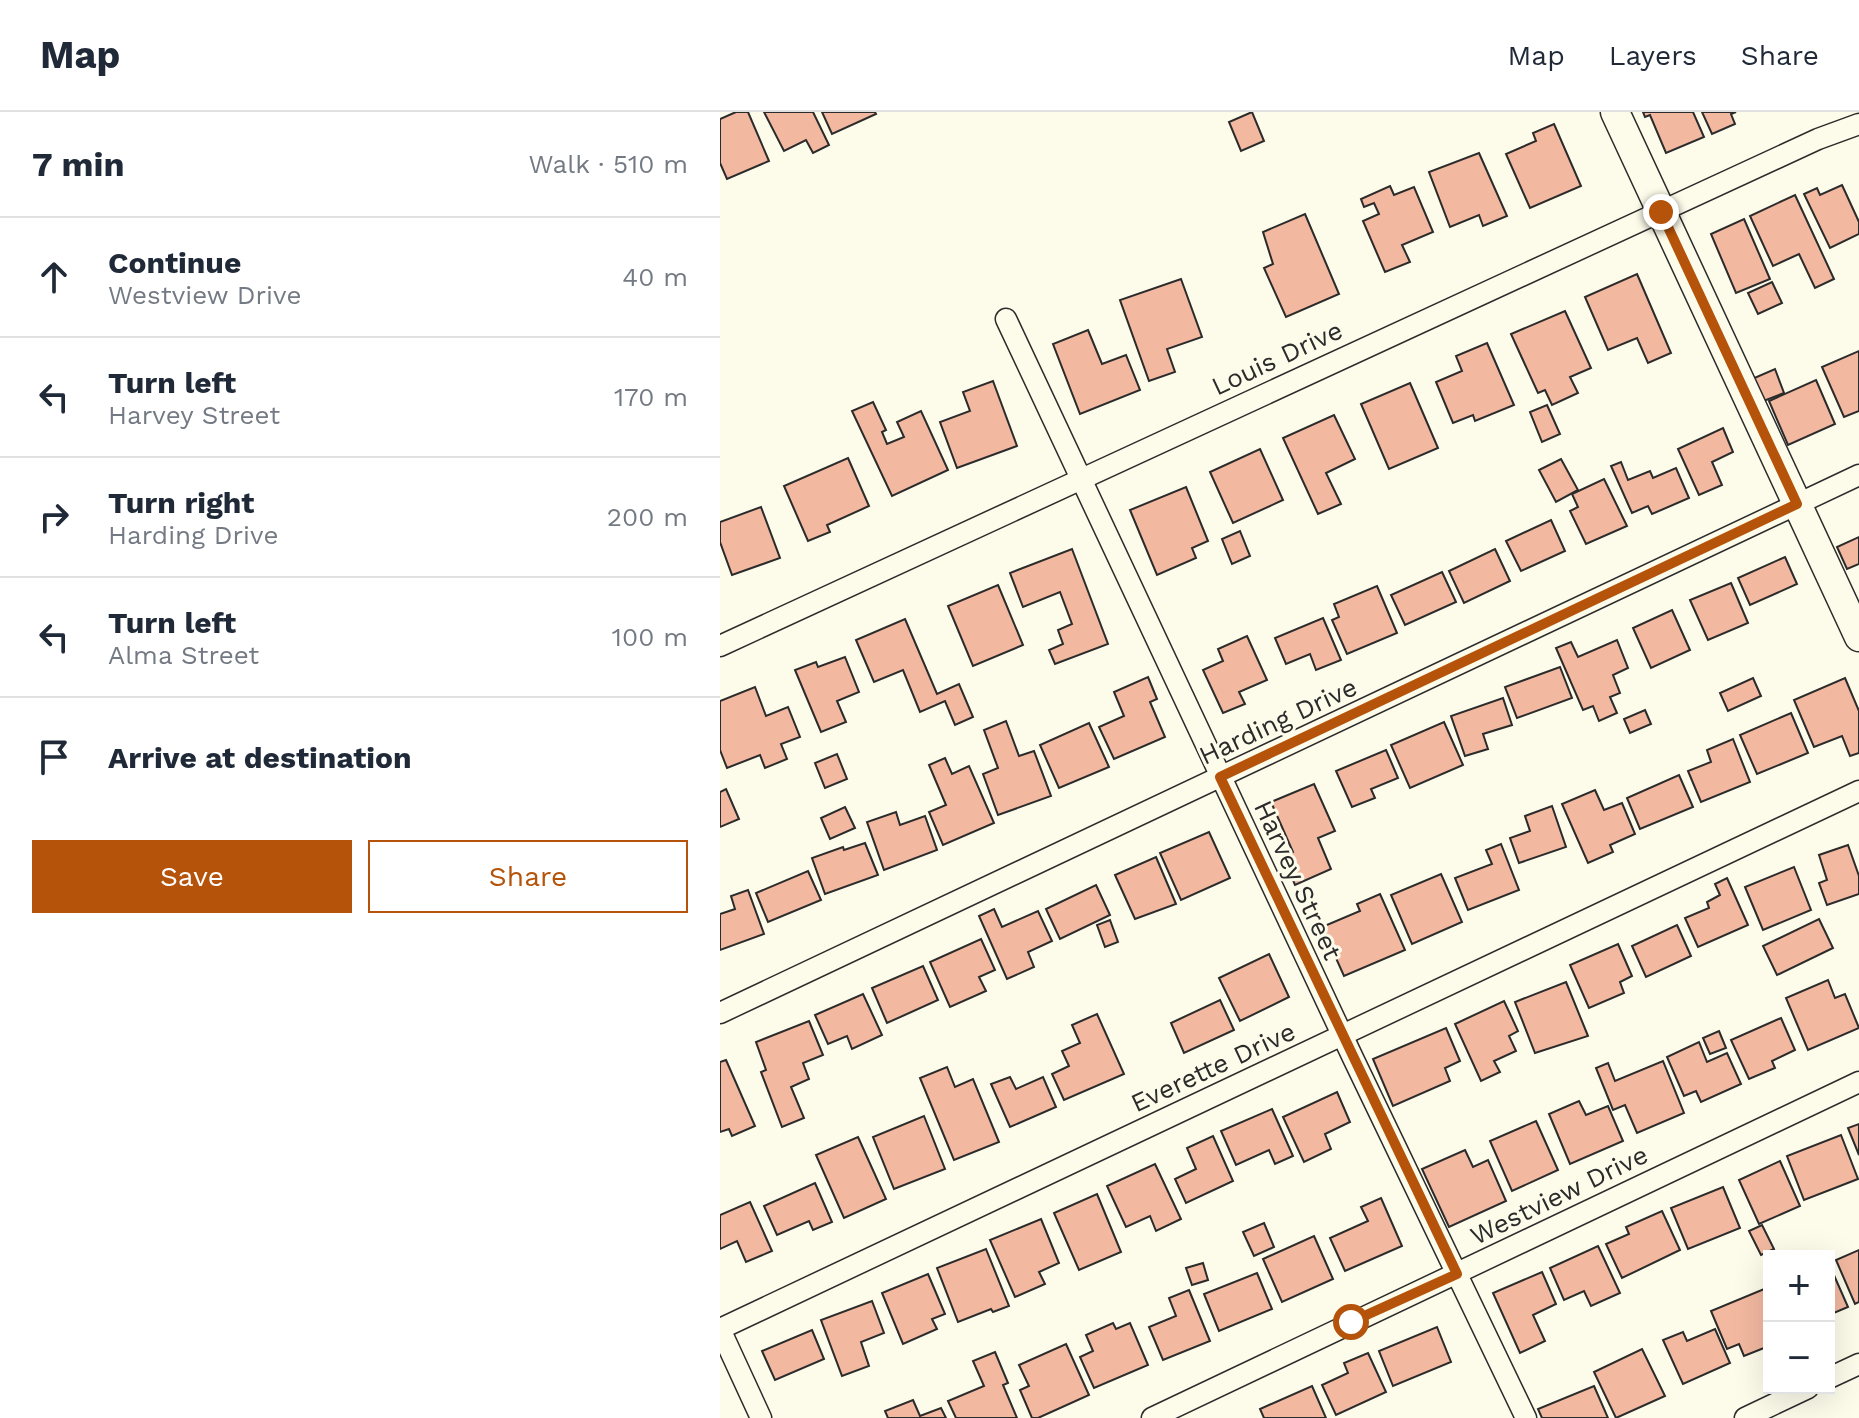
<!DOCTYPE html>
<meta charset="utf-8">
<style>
:root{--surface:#fff;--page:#f6f6f7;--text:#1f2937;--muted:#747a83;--line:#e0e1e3;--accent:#b45309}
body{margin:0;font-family:"Work Sans",sans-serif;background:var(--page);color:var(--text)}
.controls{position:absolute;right:24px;bottom:24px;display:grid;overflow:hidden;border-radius:0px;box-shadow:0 8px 32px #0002}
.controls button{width:72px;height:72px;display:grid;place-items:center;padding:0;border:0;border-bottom:2px solid var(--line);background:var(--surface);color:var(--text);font:40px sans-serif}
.stop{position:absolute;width:24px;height:24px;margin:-18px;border:6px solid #b45309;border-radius:50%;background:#fff}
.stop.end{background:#b45309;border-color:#fff;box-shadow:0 2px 8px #0008}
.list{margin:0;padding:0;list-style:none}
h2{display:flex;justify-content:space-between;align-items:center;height:104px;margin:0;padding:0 32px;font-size:34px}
h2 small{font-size:26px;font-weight:400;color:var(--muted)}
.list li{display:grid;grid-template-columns:52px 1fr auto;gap:24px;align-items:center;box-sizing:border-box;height:120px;padding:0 32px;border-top:2px solid var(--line)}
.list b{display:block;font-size:30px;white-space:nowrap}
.list p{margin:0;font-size:26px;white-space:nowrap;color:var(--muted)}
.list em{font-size:26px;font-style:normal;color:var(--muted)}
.actions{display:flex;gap:16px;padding:24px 32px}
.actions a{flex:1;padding:18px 0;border:2px solid var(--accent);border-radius:0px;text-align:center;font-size:28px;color:var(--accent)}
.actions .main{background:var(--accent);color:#fff}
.icon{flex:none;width:44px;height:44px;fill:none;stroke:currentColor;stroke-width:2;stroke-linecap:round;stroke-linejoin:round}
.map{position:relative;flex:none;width:1139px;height:1306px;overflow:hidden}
header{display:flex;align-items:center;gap:48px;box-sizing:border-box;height:112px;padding:0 40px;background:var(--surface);border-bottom:2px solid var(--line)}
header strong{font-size:38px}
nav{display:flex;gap:44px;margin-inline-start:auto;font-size:28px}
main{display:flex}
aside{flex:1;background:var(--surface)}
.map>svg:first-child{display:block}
.building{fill:#f2b8a0;stroke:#2b2b2b;stroke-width:2}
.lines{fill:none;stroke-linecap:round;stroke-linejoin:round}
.street-casing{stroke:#2b2b2b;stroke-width:23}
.secondary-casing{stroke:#2b2b2b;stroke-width:31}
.street{stroke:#fdfbea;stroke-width:20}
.secondary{stroke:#fdfbea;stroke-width:28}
.route{stroke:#b45309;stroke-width:10}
.labels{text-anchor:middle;stroke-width:6;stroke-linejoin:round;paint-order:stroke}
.street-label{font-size:26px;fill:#2b2b2b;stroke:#fdfbea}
</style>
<header>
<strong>Map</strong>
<nav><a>Map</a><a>Layers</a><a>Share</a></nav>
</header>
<main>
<aside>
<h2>7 min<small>Walk · 510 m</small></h2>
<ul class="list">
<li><svg class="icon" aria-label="ahead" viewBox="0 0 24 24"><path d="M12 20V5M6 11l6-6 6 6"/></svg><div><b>Continue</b><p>Westview Drive</p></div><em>40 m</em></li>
<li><svg class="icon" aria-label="left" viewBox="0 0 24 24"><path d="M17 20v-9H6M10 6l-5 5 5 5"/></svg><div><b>Turn left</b><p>Harvey Street</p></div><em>170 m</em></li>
<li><svg class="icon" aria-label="right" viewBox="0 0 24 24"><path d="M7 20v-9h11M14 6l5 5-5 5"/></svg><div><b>Turn right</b><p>Harding Drive</p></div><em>200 m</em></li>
<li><svg class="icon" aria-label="left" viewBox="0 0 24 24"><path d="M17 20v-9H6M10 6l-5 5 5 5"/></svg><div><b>Turn left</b><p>Alma Street</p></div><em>100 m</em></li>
<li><svg class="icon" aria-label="arrive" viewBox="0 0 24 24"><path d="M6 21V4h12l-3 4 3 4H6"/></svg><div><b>Arrive at destination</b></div></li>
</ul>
<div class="actions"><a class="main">Save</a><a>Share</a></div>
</aside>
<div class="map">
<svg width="1139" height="1306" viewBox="0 0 1139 1306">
<rect width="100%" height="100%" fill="#fdfbea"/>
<g class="building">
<path d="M16,0H28L49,49L7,67L0,51V7Z"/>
<path d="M44,0H93L109,33L93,41L86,28L64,39Z"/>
<path d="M102,0H155L156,2L112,22Z"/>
<path d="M532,0L544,29L521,39L509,10Z"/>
<path d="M923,0H973L984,25L946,41L930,3L925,5Z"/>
<path d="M982,0H1016L1011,2L1015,12L992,22Z"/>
<path d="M834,12L861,74L810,96L786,42L816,29L813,21Z"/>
<path d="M759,41L787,104L763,114L759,103L730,115L709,60Z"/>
<path d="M1122,73L1139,110V122L1110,136L1084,82L1097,76L1100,83Z"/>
<path d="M670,74L674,83L694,75L713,120L682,133L690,150L665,160L643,109L659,102L654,91L644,95L641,87Z"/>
<path d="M1075,83L1114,167L1095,176L1079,142L1053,154L1030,104Z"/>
<path d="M585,102L619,182L566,205L544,156L553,152L543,120Z"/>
<path d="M1024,107L1050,167L1016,181L991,122Z"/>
<path d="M917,162L951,241L928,251L917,226L888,238L865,185Z"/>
<path d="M461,167L482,225L447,237L455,260L429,269L400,188Z"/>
<path d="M1052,170L1062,191L1038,202L1028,181Z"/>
<path d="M845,199L871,256L850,265L858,281L832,293L825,278L818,281L791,222Z"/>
<path d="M368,218L382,252L406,243L420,278L360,302L333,232Z"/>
<path d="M767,231L794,293L755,309L753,303L733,311L716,270L742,259L736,244Z"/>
<path d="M1139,239V299L1124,305L1102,255Z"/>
<path d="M1055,257L1064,281L1041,290L1032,267Z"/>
<path d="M1096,268L1115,312L1068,333L1049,289Z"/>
<path d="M273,269L297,334L237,356L220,310L250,299L243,280Z"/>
<path d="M690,271L718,336L669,357L641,292Z"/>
<path d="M153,290L166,318L162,320L167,332L184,325L177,310L201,299L228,358L172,384L132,299Z"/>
<path d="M827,293L840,322L822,330L810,300Z"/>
<path d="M614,303L635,347L606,361L621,392L598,402L563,326Z"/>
<path d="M1003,316L1013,340L992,350L1002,373L979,383L958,337Z"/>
<path d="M540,337L563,388L513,411L490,360Z"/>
<path d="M128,346L149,394L107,413L110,420L88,429L64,374Z"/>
<path d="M841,347L858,378L836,390L819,358Z"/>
<path d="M901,350L908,368L930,359L933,366L956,356L969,386L932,402L928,394L912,401L891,354Z"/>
<path d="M884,367L907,414L866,432L850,399L858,395L852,382Z"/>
<path d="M466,375L488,429L472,436L476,446L437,463L410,398Z"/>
<path d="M41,395L60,446L12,463L0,430V410Z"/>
<path d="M831,408L845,439L801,459L786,429Z"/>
<path d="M520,419L530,444L512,452L502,427Z"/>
<path d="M1139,425V452L1127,457L1117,435Z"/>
<path d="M352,437L388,532L335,552L329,538L343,532L338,518L352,512L340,480L303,495L290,461Z"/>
<path d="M775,437L790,469L744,491L729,459Z"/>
<path d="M1065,445L1077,472L1030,493L1018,466Z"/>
<path d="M722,460L736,490L685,513L671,483Z"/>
<path d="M1011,471L1028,511L988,528L970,488Z"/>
<path d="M278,473L303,533L253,554L228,494Z"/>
<path d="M657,474L677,521L627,542L612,508L619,505L614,492Z"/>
<path d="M952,498L970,538L931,556L913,516Z"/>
<path d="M603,506L621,548L596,558L590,542L566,552L555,526Z"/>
<path d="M185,507L217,582L239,572L253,605L235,613L225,589L200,600L183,558L154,570L136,528Z"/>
<path d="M527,524L547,568L519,580L525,592L503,601L483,558L503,549L498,537Z"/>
<path d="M897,528L908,556L893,563L900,581L890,585L897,601L879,609L873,594L863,598L836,536L851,530L858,545Z"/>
<path d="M125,545L139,580L117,589L126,610L101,620L75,558L96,550L98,555Z"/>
<path d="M840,555L852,586L797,606L785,575Z"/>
<path d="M428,565L437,587L430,590L445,625L394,647L379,615L404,604L394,580Z"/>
<path d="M1033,566L1041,584L1008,599L1000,581Z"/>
<path d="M1125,566L1139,599V641L1130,644L1122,624L1094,635L1074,588Z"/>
<path d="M35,575L46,604L68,595L80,625L61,632L67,647L45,656L40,643L7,656L0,638V589Z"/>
<path d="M783,586L792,613L763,622L768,637L745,644L731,604Z"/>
<path d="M925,598L931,612L910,621L904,607Z"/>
<path d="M1071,601L1088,641L1037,662L1020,623Z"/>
<path d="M286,609L299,644L314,639L331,684L278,703L263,662L278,656L264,618Z"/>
<path d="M724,610L743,653L690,676L671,633Z"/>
<path d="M369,611L389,655L339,676L320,633Z"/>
<path d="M1013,627L1030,670L981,690L968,659L991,650L987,638Z"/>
<path d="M666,638L678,666L651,677L655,686L632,695L616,659Z"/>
<path d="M117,642L127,667L105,676L95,651Z"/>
<path d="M225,646L232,662L249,654L274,711L223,733L209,700L226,693L209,653Z"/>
<path d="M959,663L973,695L920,717L907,686Z"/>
<path d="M594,672L615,719L598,726L611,757L575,773L563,744L573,740L551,690Z"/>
<path d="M6,677L19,707L0,715V680Z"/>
<path d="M875,678L884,698L902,691L915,722L890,733L893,740L868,751L842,692Z"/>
<path d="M832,694L846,735L799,751L790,726L810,719L805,704Z"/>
<path d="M125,695L135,716L110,727L101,706Z"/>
<path d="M176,700L180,713L205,704L217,738L164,758L147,710Z"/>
<path d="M489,720L510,766L461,788L440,741Z"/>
<path d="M145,731L158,763L105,782L92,746L123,735L124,738Z"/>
<path d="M781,732L799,778L748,798L735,766L772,752L766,738Z"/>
<path d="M1128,733L1139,764V782L1107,793L1099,771L1107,768L1099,743Z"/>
<path d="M436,745L456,792L415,807L395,763Z"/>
<path d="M1074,755L1091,798L1043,818L1025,775Z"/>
<path d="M88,759L101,788L48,810L36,781Z"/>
<path d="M721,762L742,810L692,832L671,783Z"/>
<path d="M1007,766L1028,813L978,835L965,806L989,796L987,790L1000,783L995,772Z"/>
<path d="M376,773L390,803L340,827L326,797Z"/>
<path d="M28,778L44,822L0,838V802L15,797L11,784Z"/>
<path d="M660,782L685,838L624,864L602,815L640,799L637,792Z"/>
<path d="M274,797L282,815L318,799L332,829L308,840L314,855L287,867L259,804Z"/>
<path d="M1099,807L1113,836L1057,863L1043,834Z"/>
<path d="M390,808L398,830L385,835L377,813Z"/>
<path d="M957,813L971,844L926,865L912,834Z"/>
<path d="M261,827L275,858L259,865L266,879L230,895L210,850Z"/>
<path d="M898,832L912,864L900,870L904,881L869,896L850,853Z"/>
<path d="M549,842L569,885L520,909L499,866Z"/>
<path d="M203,854L218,888L167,911L152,876Z"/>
<path d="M1108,868L1115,886L1125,882L1139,916L1088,938L1066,886Z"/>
<path d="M846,870L868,924L815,941L795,890Z"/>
<path d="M143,882L162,923L132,937L127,924L108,932L95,903Z"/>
<path d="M500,888L514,918L464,941L451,911Z"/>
<path d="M784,889L798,919L789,924L796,939L774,949L780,960L761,969L735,912Z"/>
<path d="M377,902L404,962L344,988L332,962L349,954L342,939L360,931L352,913Z"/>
<path d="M1061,906L1075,938L1052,949L1055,956L1029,967L1011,928Z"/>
<path d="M89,909L103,943L83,951L89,967L71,975L84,1006L62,1015L41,960L46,958L36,930Z"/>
<path d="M726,916L740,949L725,956L730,969L673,994L653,947Z"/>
<path d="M999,919L1006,936L990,942L983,926Z"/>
<path d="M979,930L987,950L1007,941L1021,972L981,990L976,979L964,984L947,945Z"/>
<path d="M6,948L35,1014L12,1024L9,1017L0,1020V950Z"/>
<path d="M943,949L964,1001L917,1021L905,993L893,998L876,956L888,951L895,969Z"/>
<path d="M227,955L235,975L253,967L279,1030L234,1048L200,966Z"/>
<path d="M290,965L296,977L323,965L336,995L290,1015L271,972Z"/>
<path d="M617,980L630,1010L605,1022L611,1037L584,1050L563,1005Z"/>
<path d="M859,989L866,1003L888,994L903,1029L850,1052L829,1002Z"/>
<path d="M552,997L573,1044L555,1052L549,1038L516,1053L501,1019Z"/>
<path d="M204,1004L225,1057L174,1077L153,1025Z"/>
<path d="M816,1009L838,1058L792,1079L770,1029Z"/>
<path d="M1139,1012V1043L1128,1016Z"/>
<path d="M1121,1023L1138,1067L1084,1088L1067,1044Z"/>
<path d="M493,1024L513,1069L466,1091L455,1067L476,1057L467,1036Z"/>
<path d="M138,1025L166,1087L124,1106L96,1043Z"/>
<path d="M745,1038L753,1055L768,1048L786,1089L729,1115L702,1057Z"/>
<path d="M1060,1049L1080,1094L1039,1112L1019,1068Z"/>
<path d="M435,1052L461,1107L436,1119L430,1104L406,1115L387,1074Z"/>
<path d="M95,1071L112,1110L93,1118L89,1109L57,1123L44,1094Z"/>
<path d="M1003,1075L1020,1116L968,1137L951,1096Z"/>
<path d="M377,1082L401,1140L359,1158L334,1101Z"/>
<path d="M661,1086L682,1134L625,1159L610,1126L648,1109L641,1095Z"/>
<path d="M30,1090L52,1139L26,1150L17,1129L0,1137V1103Z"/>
<path d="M942,1099L960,1138L902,1166L886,1132L909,1122L906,1115Z"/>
<path d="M321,1107L339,1151L319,1160L325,1172L295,1185L270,1128Z"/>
<path d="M544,1111L554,1135L534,1144L523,1120Z"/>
<path d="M1042,1113L1054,1137L1041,1143L1029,1119Z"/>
<path d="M594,1124L613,1167L562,1190L543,1147Z"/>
<path d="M878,1134L900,1181L871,1194L864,1179L844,1188L830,1156Z"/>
<path d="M266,1137L289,1194L273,1200L271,1197L238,1210L217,1156Z"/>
<path d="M1139,1138V1190L1135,1192L1116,1148Z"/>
<path d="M483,1151L488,1168L472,1173L466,1156Z"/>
<path d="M822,1160L836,1192L813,1203L825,1229L800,1241L773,1181Z"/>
<path d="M537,1161L552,1197L499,1219L484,1182Z"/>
<path d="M1113,1161L1128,1195L1109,1203V1163Z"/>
<path d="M208,1162L225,1202L212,1207L217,1217L183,1232L162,1181Z"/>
<path d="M1049,1175V1234L1024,1244L1019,1232L1007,1237L991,1199Z"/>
<path d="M469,1178L490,1229L443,1248L429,1215L456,1204L449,1186Z"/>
<path d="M152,1189L164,1221L141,1230L149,1254L122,1264L101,1208Z"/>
<path d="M393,1211L396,1217L410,1211L428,1253L374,1276L360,1245L373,1239L366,1223Z"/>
<path d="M717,1215L731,1250L673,1274L659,1239Z"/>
<path d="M995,1217L1010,1251L963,1272L943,1228L963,1220L967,1229Z"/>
<path d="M92,1218L104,1247L55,1268L42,1239Z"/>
<path d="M346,1232L369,1283L318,1306H312L300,1278L309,1274L299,1253Z"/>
<path d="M922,1237L945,1284L896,1306L874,1260Z"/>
<path d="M275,1240L288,1271L283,1273L297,1306H236L228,1289L264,1274L253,1249Z"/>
<path d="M648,1241L666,1280L616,1303L602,1273L628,1261L624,1251Z"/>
<path d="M592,1274L606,1306H544L540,1297Z"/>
<path d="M874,1274L888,1306H822L818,1297Z"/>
<path d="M193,1288L200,1304L221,1296L226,1306H168L165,1299Z"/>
</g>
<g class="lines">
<g class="street-casing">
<g id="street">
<path d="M286,207L633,946L806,1306"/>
<path d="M0,534L1098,27L1139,12"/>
<path d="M0,901L1139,363"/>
<path d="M0,1217L1139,679"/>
<path d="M0,1217L41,1306"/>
<path d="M1109,1266L1139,1252"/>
<path d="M432,1306L1139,970"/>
<path d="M1025,1306L1088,1276"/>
</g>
</g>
<g class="secondary-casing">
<path id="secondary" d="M895,0L1139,525"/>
</g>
<use href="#street" class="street"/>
<use href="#secondary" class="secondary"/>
</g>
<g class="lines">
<path class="route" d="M631,1210L737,1162L500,665L1077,392L941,100"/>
</g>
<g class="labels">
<g class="street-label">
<text transform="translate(557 246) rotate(-25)" y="9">Louis Drive</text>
<text transform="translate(558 609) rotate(-25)" y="9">Harding Drive</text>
<text transform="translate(578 768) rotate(65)" y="9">Harvey Street</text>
<text transform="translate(493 955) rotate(-25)" y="9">Everette Drive</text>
<text transform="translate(839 1083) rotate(-26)" y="9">Westview Drive</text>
</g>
</g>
</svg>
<div class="controls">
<button>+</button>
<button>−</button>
</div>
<div class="stop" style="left:631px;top:1210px"></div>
<div class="stop end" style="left:941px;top:100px"></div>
</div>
</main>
